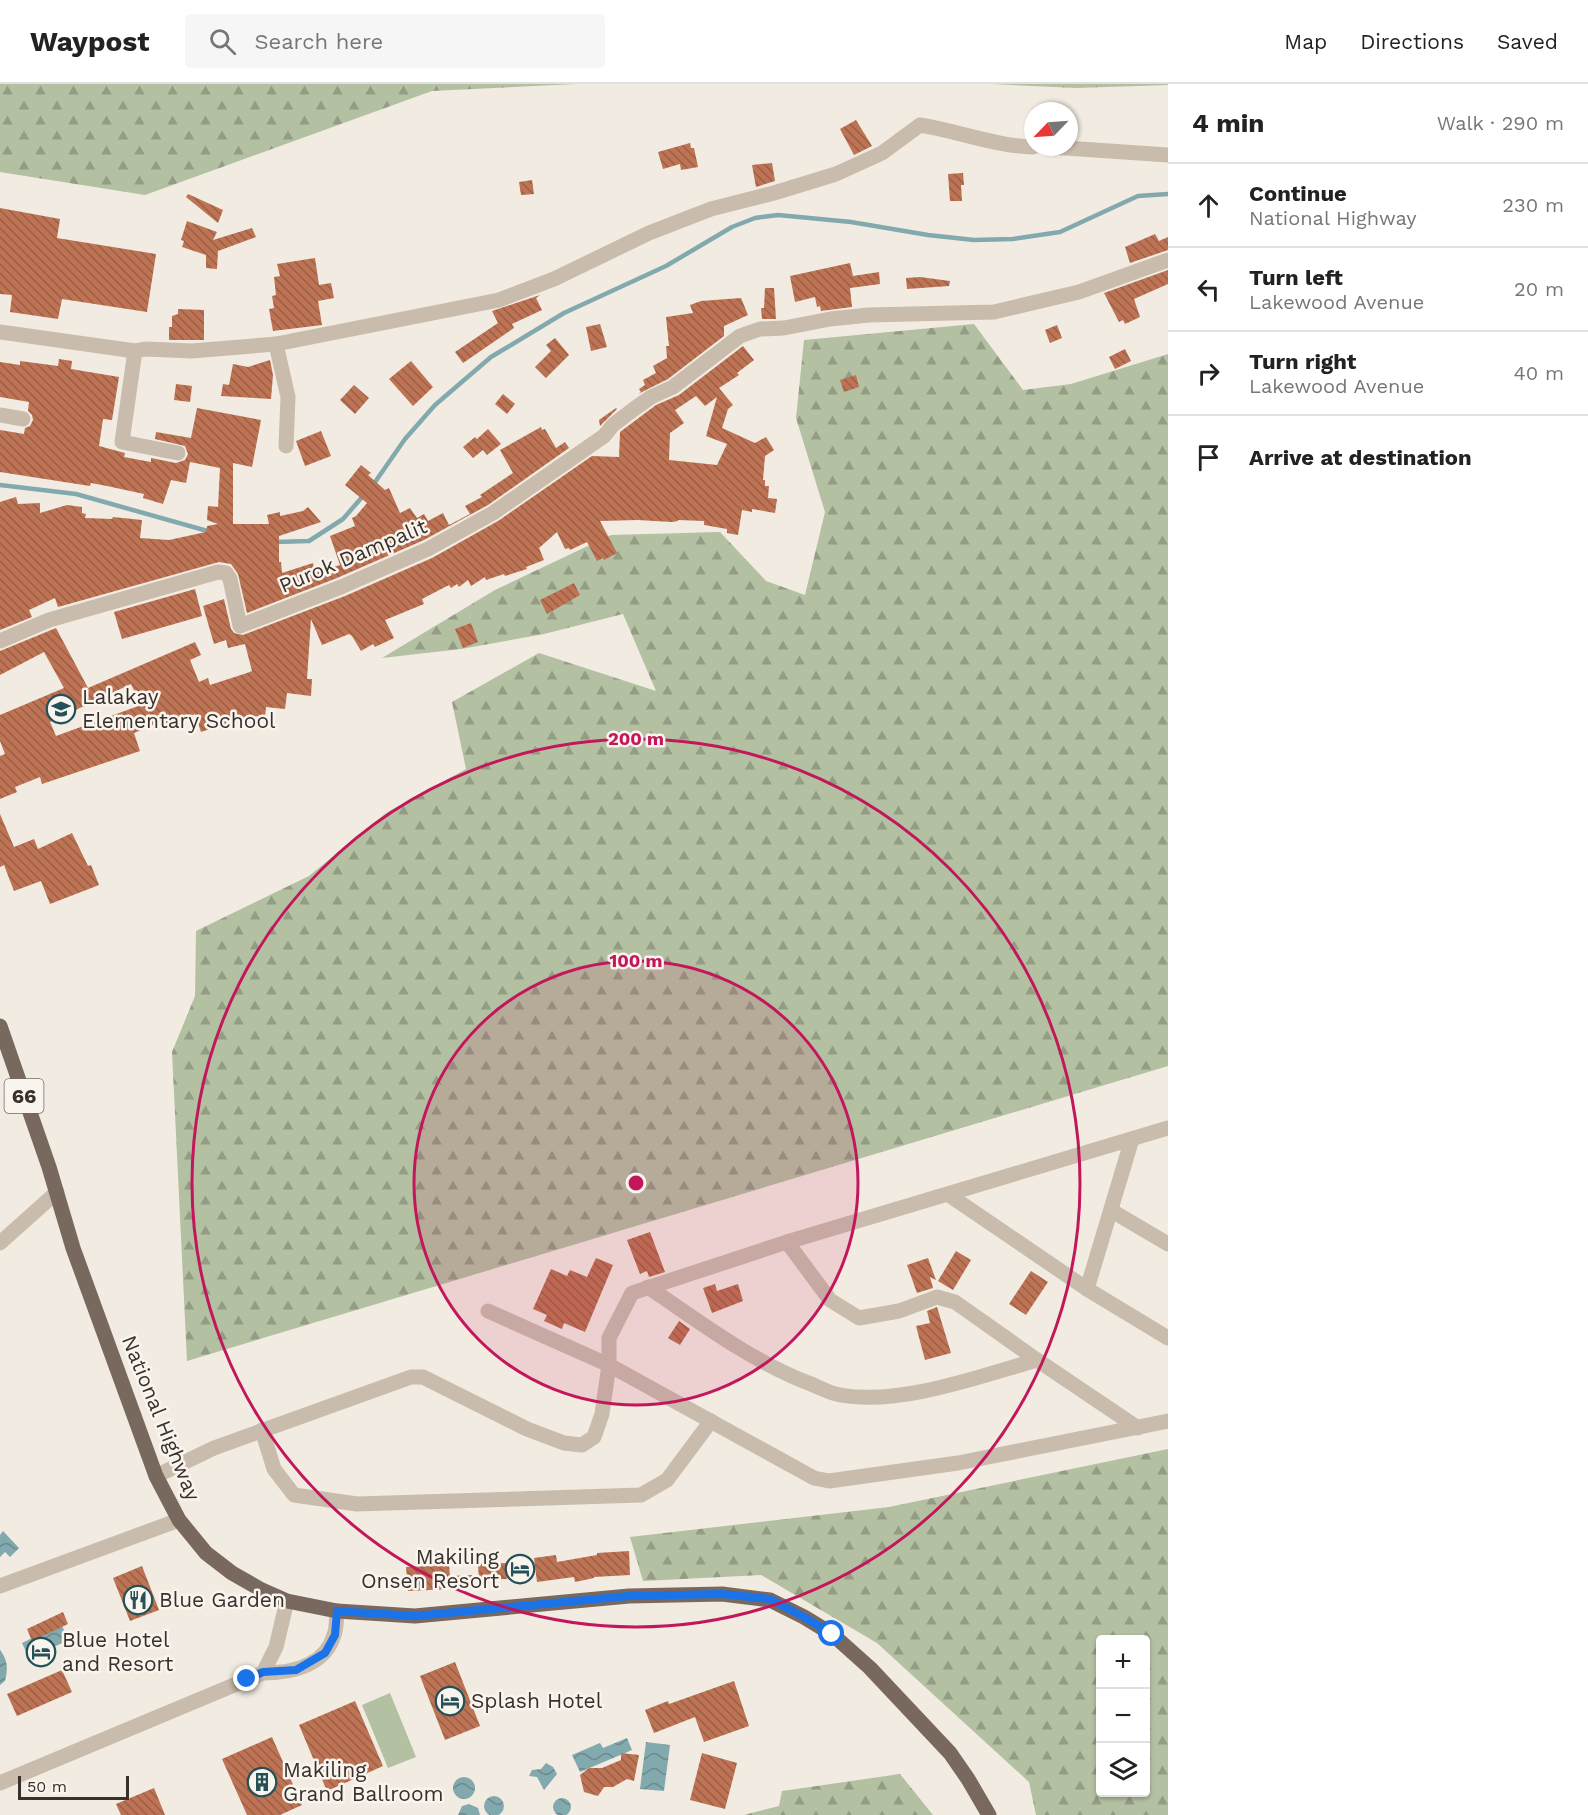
<!DOCTYPE html>
<meta charset="utf-8">
<style>
:root{--surface:#fff;--page:#f6f6f6;--text:#222;--muted:#767676;--line:#e0e0e0}
body{margin:0;font-family:"Work Sans",sans-serif;background:var(--page);color:var(--text)}
.controls{position:absolute;right:18px;bottom:18px;display:grid;overflow:hidden;border-radius:6px;box-shadow:0 2px 4px #0004}
.controls button{width:54px;height:54px;display:grid;place-items:center;padding:0;border:0;border-bottom:2px solid var(--line);background:var(--surface);color:var(--text);font:30px sans-serif}
.compass{position:absolute;left:1024px;top:18px;width:54px;height:54px;border-radius:50%;background:var(--surface);box-shadow:0 2px 4px #0004;rotate:245deg}
.scale{position:absolute;left:18px;bottom:15px;width:111px;box-sizing:border-box;padding-left:6px;border:3px solid #38302b;border-top:0;font-size:16px;line-height:21px;white-space:nowrap;color:#38302b;-webkit-text-stroke:4px #f9f4ed;paint-order:stroke}
.stop{position:absolute;width:18px;height:18px;margin:-14px;border:4px solid #1a73e8;border-radius:50%;background:#fff}
.stop.end{background:#1a73e8;border-color:#fff;box-shadow:0 2px 6px #0008}
.list{margin:0;padding:0;list-style:none}
h2{display:flex;justify-content:space-between;align-items:center;height:78px;margin:0;padding:0 24px;font-size:26px}
h2 small{font-size:20px;font-weight:400;color:var(--muted)}
.list li{display:grid;grid-template-columns:39px 1fr auto;gap:18px;align-items:center;box-sizing:border-box;height:84px;padding:0 24px;border-top:2px solid var(--line)}
.list b{display:block;font-size:22px;white-space:nowrap}
.list p{margin:0;font-size:20px;white-space:nowrap;color:var(--muted)}
.list em{font-size:20px;font-style:normal;color:var(--muted)}
.icon{flex:none;width:33px;height:33px;fill:none;stroke:currentColor;stroke-width:2;stroke-linecap:round;stroke-linejoin:round}
.map{position:relative;flex:none;width:1168px;height:1731px;overflow:hidden}
header{display:flex;align-items:center;gap:36px;box-sizing:border-box;height:84px;padding:0 30px;background:var(--surface);border-bottom:2px solid var(--line)}
header strong{font-size:28px}
nav{display:flex;gap:33px;margin-inline-start:auto;font-size:21px}
.search{width:420px;height:54px;background:var(--page);display:flex;align-items:center;gap:15px;box-sizing:border-box;padding:0 21px;border-radius:6px;color:var(--muted);font-size:22px}
main{display:flex}
aside{flex:1;background:var(--surface)}
.map>svg:first-child{display:block}
.forest{fill:url(#forest-firs);fill-rule:evenodd}
.pitch{fill:#b4c0a2}
.water{fill:url(#water-waves)}
.lines{fill:none;stroke-linecap:round;stroke-linejoin:round}
.stream{stroke:#82a9ad;stroke-width:4.5}
.building{fill:url(#building-back-hatch);fill-rule:evenodd}
.minor{stroke:#c9bcad;stroke-width:15}
.primary{stroke:#79685e;stroke-width:15}
.route{stroke:#1a73e8;stroke-width:8}
.ring{fill:none;stroke:#c2185b;stroke-width:3}
.labels{text-anchor:middle;stroke-width:5;stroke-linejoin:round;paint-order:stroke}
.shield{fill:#f9f4ed;stroke:#726b65;stroke-width:1.5}
.shield-label{font-size:20px;font-weight:bold;fill:#38302b}
.street-label{font-size:21px;fill:#38302b;stroke:#f9f4ed}
.poi-label{font-size:21px;fill:#38302b;stroke:#f9f4ed;text-anchor:start}
.centre{fill:#c2185b;stroke:#f9f4ed;stroke-width:3}
.ring-label{font-size:18px;text-anchor:middle;font-weight:bold;fill:#c2185b;stroke:#f9f4ed;stroke-width:5;stroke-linejoin:round;paint-order:stroke}
</style>
<header>
<strong>Waypost</strong>
<div class="search"><svg class="icon" aria-label="search" viewBox="0 0 24 24"><circle cx="10" cy="10" r="6"/><path d="M15 15l6 6"/></svg>Search here</div>
<nav><a>Map</a><a>Directions</a><a>Saved</a></nav>
</header>
<main>
<div class="map">
<svg width="1168" height="1731" viewBox="0 0 1168 1731">
<defs>
<pattern id="forest-firs" width="22" height="20" patternUnits="userSpaceOnUse" patternTransform="scale(1.5)"><rect width="22" height="20" fill="#b4c0a2"/><path d="M5 1l3.5 6h-7zM16 11l3.5 6h-7z" fill="#939c84"/></pattern>
<pattern id="water-waves" width="16" height="10" patternUnits="userSpaceOnUse" patternTransform="scale(1.5)"><rect width="16" height="10" fill="#82a9ad"/><path d="M0 5q4-4 8 0t8 0" fill="none" stroke="#6b8a8d"/></pattern>
<pattern id="building-back-hatch" width="6" height="6" patternUnits="userSpaceOnUse" patternTransform="scale(1.5)"><rect width="6" height="6" fill="#bd7354"/><path d="M-1 5l2 2M0 0l6 6M5-1l2 2" fill="none" stroke="#9b5f46"/></pattern>
</defs>
<rect width="100%" height="100%" fill="#f2ebe1"/>
<g class="forest">
<path d="M0,0H576L432,7L145,111L0,88Z"/>
<path d="M991,0H1168V1L1076,4Z"/>
<path d="M974,240L1023,306L1071,300L1168,270V982L187,1277L172,968L195,912L196,847L309,792L386,729L466,685L452,618L539,569L656,607L623,530L544,550L461,565L382,574L495,506L611,451L720,448L766,497L805,511L825,428L796,334L804,256Z"/>
<path d="M1168,1365V1731H1036L1029,1698L877,1559L761,1491L643,1497L630,1453L889,1423ZM1100,1556H1146V1708H1100Z"/>
<path d="M900,1690L933,1731H744L779,1722L782,1707Z"/>
</g>
<path class="pitch" d="M390,1609L416,1673L388,1684L362,1621Z"/>
<g class="water">
<path d="M3,1447L19,1464L10,1473L5,1468L0,1473V1451Z"/>
<path d="M61,1540L69,1556L29,1574L22,1559Z"/>
<path d="M0,1566C8,1576 8,1585 5,1597L0,1601Z"/>
<path d="M627,1654L632,1666L580,1688L572,1671L600,1659L603,1664Z"/>
<path d="M646,1658L670,1661L664,1707L640,1705Z"/>
<path d="M546,1679L553,1683L557,1690L544,1706L537,1693L529,1692L532,1686L541,1685Z"/>
<circle cx="464" cy="1704" r="11"/>
<circle cx="494" cy="1722" r="10"/>
<circle cx="562" cy="1723" r="9"/>
<path d="M469,1720L478,1724L480,1731H458L462,1722Z"/>
</g>
<g class="lines">
<g class="stream">
<path d="M0,401L76,410L211,448"/>
<path d="M373,401L405,355L435,321L491,273L564,229L666,182L732,143L755,134L778,131L851,138L928,151L974,156L1013,155L1060,148L1138,112L1168,110"/>
<path d="M275,458L309,457L343,435L363,412"/>
</g>
</g>
<g class="building">
<path d="M856,36L872,62L854,71L840,45Z"/>
<path d="M690,59L691,64H694L698,83L681,86L680,80L663,85L658,68Z"/>
<path d="M772,79L775,97L756,103L752,81Z"/>
<path d="M963,89L964,101H961L962,117H950L948,90Z"/>
<path d="M532,96L534,110L521,111L519,98Z"/>
<path d="M188,110L223,126L218,139L186,113Z"/>
<path d="M0,124L60,135L57,154L156,170L147,228L62,215L58,235L10,228L12,211L0,210Z"/>
<path d="M187,137L217,148L213,156L252,144L256,153L218,167L217,185L206,184V171L182,163L184,157L181,156Z"/>
<path d="M1155,150L1159,157L1168,153V166L1130,179L1125,163Z"/>
<path d="M315,174L319,201L331,199L334,214L318,217L322,241L273,247L269,225L274,224L272,212L276,211L274,193L280,192L277,180Z"/>
<path d="M850,179L853,192L879,188L880,200L850,204L852,223L821,227L820,222L817,223L815,213L795,218L790,192Z"/>
<path d="M1168,186V200L1134,215L1140,233L1125,240L1123,236L1119,238L1104,209Z"/>
<path d="M920,193L950,197L949,202L907,205L906,194Z"/>
<path d="M765,204H774L776,235H762L761,224H764Z"/>
<path d="M540,211L536,214L542,226L512,240L514,244L463,279L455,268L498,239L492,227Z"/>
<path d="M741,214L748,231L724,242V252L668,295L638,310L641,308L639,305L645,301L643,296L656,289L653,282L667,274L666,262H669L666,233L693,229L690,221L701,217Z"/>
<path d="M178,225L204,226V256H169V243H172V232L178,230Z"/>
<path d="M600,240L607,263L591,267L586,243Z"/>
<path d="M1057,241L1062,254L1050,259L1045,246Z"/>
<path d="M555,254L569,271L546,294L535,283L551,267L546,261Z"/>
<path d="M743,262L754,276L737,289L739,291L719,304L733,321L728,325L722,344L755,359L766,353L774,366L765,372L763,396H765V402H769L768,414L777,415L775,429L752,425V428L742,426L738,451L727,449V445L704,441V437L678,436V437L672,438L638,436L600,437L617,469L604,476L603,474L597,477L587,458L570,466L569,464L565,465L557,448L539,464L544,476L526,483L527,485L505,492L504,490L486,496L485,493L471,502L468,496L459,503L457,500L451,504L449,501L422,515L424,520L385,536L394,554L375,563L373,560L361,567L352,552L349,550L322,561L311,535L307,595H312L311,612L287,609L285,625L266,623L265,633L248,632L201,648L195,630L162,643L160,638L134,649L140,667L42,700L40,693L15,703L17,708L0,715V672L5,670L0,657V631L64,604L44,568L0,591V567L56,544L88,604L195,558L201,571L190,576L199,598L208,594L210,601L247,589L252,587L245,560L228,564L226,556L214,560L203,522L224,515L231,545L234,549L243,551L345,512L432,474L498,437L592,372L619,373L620,348L656,321L679,311ZM696,312L705,322L717,313L706,352L727,360L717,381L669,376L670,349L684,339L675,326ZM131,600L141,621L56,652L50,638Z"/>
<path d="M1125,265L1131,277L1115,285L1109,273Z"/>
<path d="M59,275L72,277L71,285L119,293L112,336L103,335L99,362L125,369L124,373L151,378V374L176,379L185,376L188,370L185,362L155,355L156,348L191,354L197,324L261,336L252,383L233,379V440H269L267,431L280,428V432L303,427L308,423L321,438L279,452V478H281L282,489L313,479L315,489L340,481L330,452L355,442L352,434L356,432L367,419L345,401L361,381L371,389L368,391L385,406L389,404L400,429L410,424L417,434L424,430L428,437L443,429L449,441L470,430L465,422L482,413L480,411L513,389L500,366L541,343L542,346L545,345L556,364L565,358L569,364L488,421L424,456L337,494L247,529L238,490L231,480L219,478L58,523L55,514L29,526L32,533L0,546V418L16,413L18,420L40,419V429L67,421L82,423V429L86,430L85,434L112,435L113,433L142,436L140,454L169,456L206,448L207,442L218,440L207,436L208,422L218,423L220,384L190,378L186,399L171,396L163,420L143,414L144,410L107,402L91,399L90,402L0,388V346L24,350L25,344L30,342L33,336L32,331L28,327L29,318L0,313V278L20,281V277L58,282Z"/>
<path d="M270,276L273,291L271,315L221,312L223,300L229,301L233,280L248,283Z"/>
<path d="M411,277L433,303L413,322L389,295Z"/>
<path d="M856,291L859,303L844,308L840,296Z"/>
<path d="M176,300L192,302L190,318L174,316Z"/>
<path d="M354,301L369,314L355,330L340,316Z"/>
<path d="M503,310L515,320L507,330L495,320Z"/>
<path d="M616,324L617,325L600,342L599,336Z"/>
<path d="M488,345L501,360L487,371L483,366L473,374L463,363L475,353L477,355Z"/>
<path d="M321,347L331,372L305,382L296,357Z"/>
<path d="M574,499L580,511L547,530L540,516Z"/>
<path d="M195,505L202,532L122,555L114,528Z"/>
<path d="M471,539L478,558L463,564L455,545Z"/>
<path d="M0,730L14,763L34,755L38,765L72,749L88,782L91,781L99,801L50,820L41,797L14,807L4,781L0,783Z"/>
<path d="M650,1148L665,1188L649,1193L647,1187L640,1190L627,1156Z"/>
<path d="M956,1167L971,1176L953,1206L938,1197Z"/>
<path d="M596,1174L613,1181L585,1248L564,1239L562,1245L544,1237L547,1231L533,1225L551,1185L567,1192L570,1186L587,1193Z"/>
<path d="M928,1174L936,1196L930,1193L933,1204L917,1209L907,1181Z"/>
<path d="M1031,1187L1048,1198L1026,1231L1009,1220Z"/>
<path d="M715,1200L717,1207L738,1200L743,1217L712,1229L703,1204Z"/>
<path d="M937,1223L951,1269L925,1276L916,1242L930,1239L927,1227Z"/>
<path d="M679,1237L690,1245L680,1261L668,1254Z"/>
<path d="M629,1467L630,1491L594,1493V1494L575,1498L574,1493L537,1498L534,1474L556,1471L557,1478L597,1471V1469Z"/>
<path d="M506,1479L507,1495L479,1496L478,1480Z"/>
<path d="M449,1481L450,1492L472,1491L473,1504L408,1507L406,1483Z"/>
<path d="M142,1482L159,1526L130,1537L113,1494Z"/>
<path d="M63,1528L68,1540L32,1557L27,1545Z"/>
<path d="M455,1578L480,1642L445,1656L420,1592Z"/>
<path d="M62,1586L72,1608L17,1632L7,1610Z"/>
<path d="M734,1597L749,1642L704,1658L695,1633L654,1649L645,1626L668,1617L669,1620Z"/>
<path d="M355,1617L383,1682L327,1707L299,1641Z"/>
<path d="M272,1653L302,1721L280,1731H247L222,1675Z"/>
<path d="M621,1669L639,1671L634,1697L627,1695L613,1703H604L598,1712L584,1708L580,1691L589,1684H602L621,1676Z"/>
<path d="M702,1669L737,1679L725,1725L690,1716Z"/>
<path d="M154,1704L165,1731H121L116,1720Z"/>
</g>
<g class="lines">
<g class="minor">
<path d="M1051,63L1168,71"/>
<path d="M0,248L135,267L145,265L192,267L276,260L499,216L554,195L649,149L711,125L774,109L836,90L882,69L920,41C958,47 995,62 1033,63"/>
<path d="M276,260L288,313L286,362"/>
<path d="M135,267L122,358L178,369"/>
<path d="M0,331L23,335"/>
<path d="M0,557L49,536L218,488L226,489L230,495L240,542L341,503L428,465L493,429L594,359L604,352L613,341L634,325L651,313L673,303L740,252L760,245L784,244L830,235L869,231L994,228L1079,208L1168,176"/>
<path d="M949,1111L1087,1205L1168,1254"/>
<path d="M1112,1127L1168,1160"/>
<path d="M787,1158L830,1216L859,1234L899,1227L937,1213L955,1218L1037,1276L1138,1344"/>
<path d="M0,1159L57,1108"/>
<path d="M648,1203C700,1238 752,1278 811,1300C821,1304 831,1310 841,1311C899,1322 981,1292 1037,1276"/>
<path d="M1087,1205L1132,1055"/>
<path d="M488,1227L609,1281L814,1394L829,1397L958,1379L1168,1337"/>
<path d="M262,1346L274,1385L294,1411L357,1420L641,1411L667,1396L711,1337"/>
<path d="M156,1392L214,1364L411,1293H423L527,1345L564,1359L582,1361L594,1353L602,1330L609,1281V1254L632,1209L787,1158L1168,1044"/>
<path d="M0,1502L179,1436"/>
<path d="M263,1589L276,1563L287,1517"/>
<path d="M0,1699L263,1589C291,1589 325,1582 334,1551C337,1544 336,1535 337,1527"/>
</g>
<path class="primary" d="M0,942L49,1083L73,1164L156,1392L179,1436L206,1469L232,1489L260,1505L287,1517L337,1527L415,1532L629,1512L722,1510L770,1516L804,1533L832,1550L870,1584L950,1669L968,1695L989,1731"/>
</g>
<g class="lines">
<path class="route" d="M247,1595L263,1588L296,1586L325,1569L335,1551L337,1527L415,1532L629,1512L722,1510L770,1515L804,1533L832,1550"/>
</g>
<circle cx="636" cy="1099" r="222" fill="#c2185b" fill-opacity=".12"/>
<g class="ring">
<circle cx="636" cy="1099" r="222"/>
<circle cx="636" cy="1099" r="444"/>
</g>
<defs>
<g id="school-ring" transform="scale(1.5)"><circle r="9.5" fill="#f9f4ed" stroke="#245157" stroke-width="1.5"/><path d="M0-5L7-2L0 1L-7-2ZM-4 1L0 2.5L4 1V4Q0 6-4 4Z" fill="#245157"/></g>
<g id="hotel-ring" transform="scale(1.5)"><circle r="9.5" fill="#f9f4ed" stroke="#245157" stroke-width="1.5"/><path d="M-6-4.5h1.5V1H6V5H4.5V3h-9V5H-6ZM-4 0a1.8 1.8 0 1 1 3.6 0ZM.5 0V-2.5h3Q6-2.5 6 0Z" fill="#245157"/></g>
<g id="restaurant-ring" transform="scale(1.5)"><circle r="9.5" fill="#f9f4ed" stroke="#245157" stroke-width="1.5"/><path d="M-5-6h1v4h1v-4h1v4h1v-4h1v5L-1.5 .5V6h-2V.5L-5-1ZM5-6V6H3V1.5H1.5Q1.5-4 5-6Z" fill="#245157"/></g>
<g id="building-ring" transform="scale(1.5)"><circle r="9.5" fill="#f9f4ed" stroke="#245157" stroke-width="1.5"/><path d="M-4-6H4V6H1V3H-1V6H-4ZM-2.5-4.3h1.7v1.8h-1.7ZM.8-4.3h1.7v1.8H.8ZM-2.5-1h1.7V.8h-1.7ZM.8-1h1.7V.8H.8Z" fill="#245157"/></g>
</defs>
<g fill-rule="evenodd">
<use href="#school-ring" x="61" y="625"/>
<use href="#hotel-ring" x="520" y="1485"/>
<use href="#restaurant-ring" x="138" y="1516"/>
<use href="#hotel-ring" x="41" y="1568"/>
<use href="#hotel-ring" x="450" y="1617"/>
<use href="#building-ring" x="262" y="1698"/>
</g>
<g class="labels">
<rect class="shield" x="4.5" y="995" width="39" height="34" rx="4.5"/>
<g class="shield-label">
<text x="24" y="1019">66</text>
</g>
<g class="street-label">
<text transform="translate(353 472) rotate(-23)" y="7">Purok Dampalit</text>
<text transform="translate(161 1334) rotate(68)" y="7">National Highway</text>
</g>
<g class="poi-label">
<text x="82" y="620">Lalakay<tspan x="82" dy="24">Elementary School</tspan></text>
<text x="499" y="1480" text-anchor="end">Makiling<tspan x="499" dy="24">Onsen Resort</tspan></text>
<text x="159" y="1523">Blue Garden</text>
<text x="62" y="1563">Blue Hotel<tspan x="62" dy="24">and Resort</tspan></text>
<text x="471" y="1624">Splash Hotel</text>
<text x="283" y="1693">Makiling<tspan x="283" dy="24">Grand Ballroom</tspan></text>
</g>
</g>
<circle cx="636" cy="1099" r="9" class="centre"/>
<g class="ring-label">
<text x="636" y="661">200 m</text>
<text x="636" y="883">100 m</text>
</g>
</svg>
<div class="controls">
<button>+</button>
<button>−</button>
<button><svg class="icon" aria-label="layers" viewBox="0 0 24 24"><path d="M12 4l9 5-9 5-9-5zM3 14l9 5 9-5"/></svg></button>
</div>
<svg class="compass" viewBox="-18 -18 36 36"><path d="M0-13l5 13h-10z" fill="#e53935"/><path d="M0 13l5-13h-10z" fill="#767676"/></svg>
<div class="scale">50 m</div>
<div class="stop" style="left:832px;top:1550px"></div>
<div class="stop end" style="left:247px;top:1595px"></div>
</div>
<aside>
<h2>4 min<small>Walk · 290 m</small></h2>
<ul class="list">
<li><svg class="icon" aria-label="ahead" viewBox="0 0 24 24"><path d="M12 20V5M6 11l6-6 6 6"/></svg><div><b>Continue</b><p>National Highway</p></div><em>230 m</em></li>
<li><svg class="icon" aria-label="left" viewBox="0 0 24 24"><path d="M17 20v-9H6M10 6l-5 5 5 5"/></svg><div><b>Turn left</b><p>Lakewood Avenue</p></div><em>20 m</em></li>
<li><svg class="icon" aria-label="right" viewBox="0 0 24 24"><path d="M7 20v-9h11M14 6l5 5-5 5"/></svg><div><b>Turn right</b><p>Lakewood Avenue</p></div><em>40 m</em></li>
<li><svg class="icon" aria-label="arrive" viewBox="0 0 24 24"><path d="M6 21V4h12l-3 4 3 4H6"/></svg><div><b>Arrive at destination</b></div></li>
</ul>
</aside>
</main>
